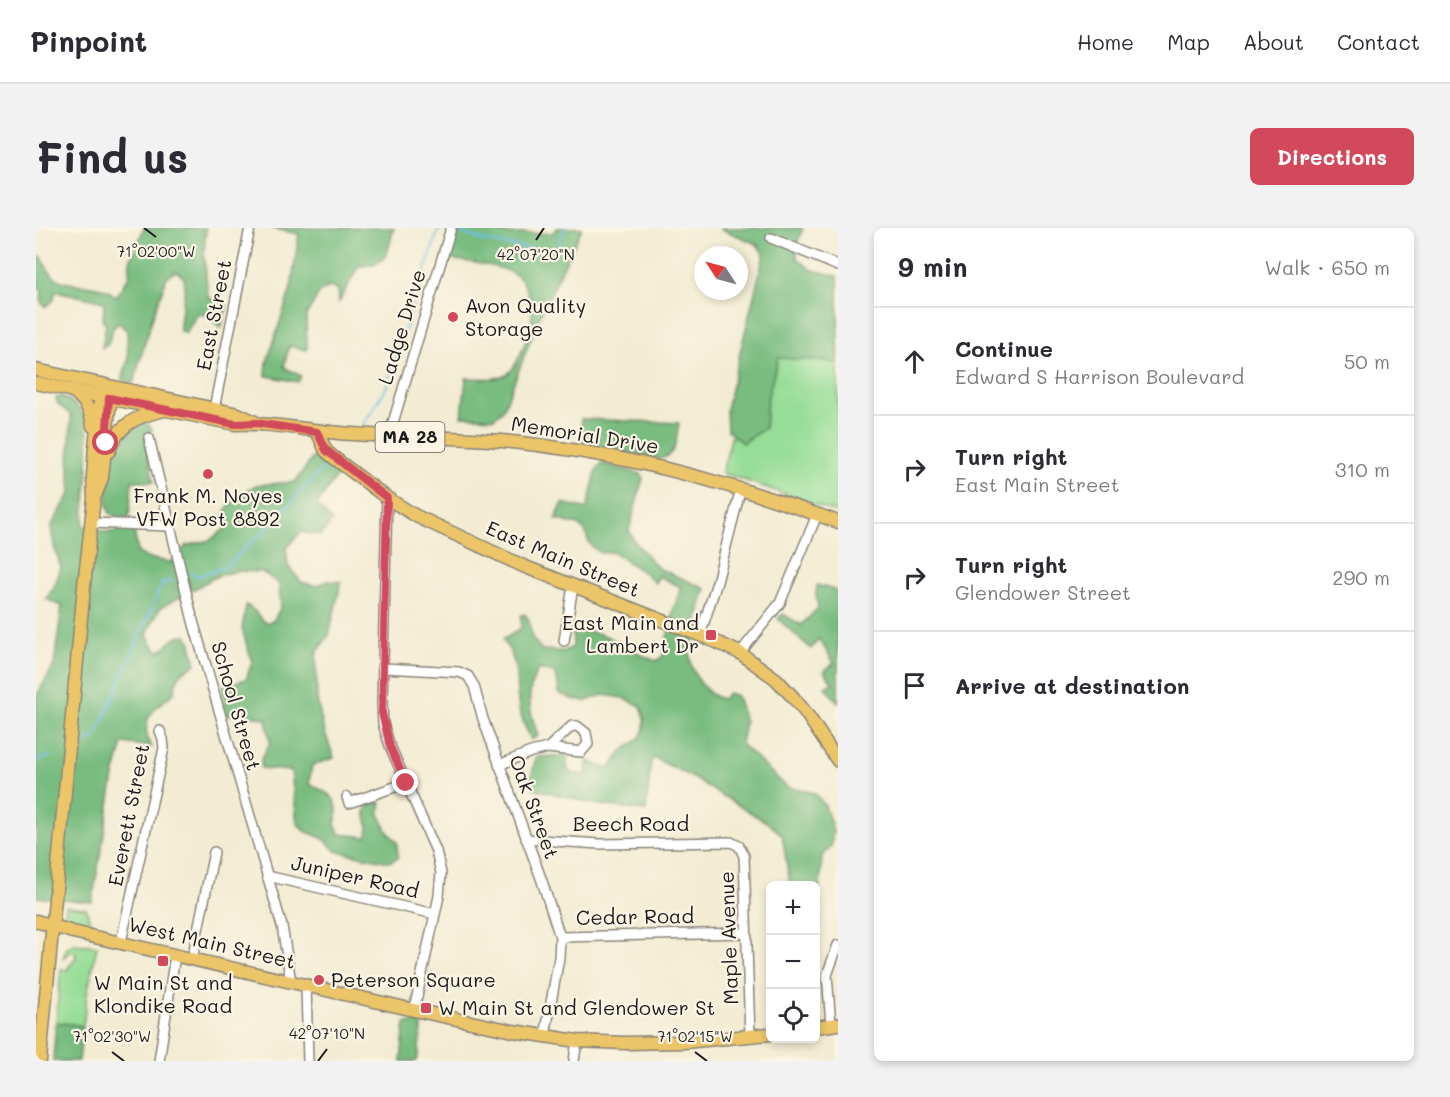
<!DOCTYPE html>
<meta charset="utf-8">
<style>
:root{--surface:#fff;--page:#f2f2f3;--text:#2b2b33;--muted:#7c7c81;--line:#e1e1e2;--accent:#d1495b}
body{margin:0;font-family:Mali,sans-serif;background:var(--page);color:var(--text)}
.controls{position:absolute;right:18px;bottom:18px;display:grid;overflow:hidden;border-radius:9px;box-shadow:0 3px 9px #0003}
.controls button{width:54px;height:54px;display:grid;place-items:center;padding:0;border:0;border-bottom:2px solid var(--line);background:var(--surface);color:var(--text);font:30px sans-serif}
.compass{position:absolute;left:658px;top:18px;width:54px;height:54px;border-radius:50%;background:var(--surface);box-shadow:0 3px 9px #0003;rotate:306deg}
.stop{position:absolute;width:18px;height:18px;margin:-14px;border:4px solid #d1495b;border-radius:50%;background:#fff}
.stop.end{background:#d1495b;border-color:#fff;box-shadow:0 2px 6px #0008}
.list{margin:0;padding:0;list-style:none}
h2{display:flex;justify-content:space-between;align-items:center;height:78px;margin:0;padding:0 24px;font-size:26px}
h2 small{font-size:20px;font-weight:400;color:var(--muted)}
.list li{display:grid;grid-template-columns:39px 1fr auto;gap:18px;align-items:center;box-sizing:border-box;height:108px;padding:0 24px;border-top:2px solid var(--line)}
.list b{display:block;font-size:22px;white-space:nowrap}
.list p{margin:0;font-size:20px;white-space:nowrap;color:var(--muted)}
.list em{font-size:20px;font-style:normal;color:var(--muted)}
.icon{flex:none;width:33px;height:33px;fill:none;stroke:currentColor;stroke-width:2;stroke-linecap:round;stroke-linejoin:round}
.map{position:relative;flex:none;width:802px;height:833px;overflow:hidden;border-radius:9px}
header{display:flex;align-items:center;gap:36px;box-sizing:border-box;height:84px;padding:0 30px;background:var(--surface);border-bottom:2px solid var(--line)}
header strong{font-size:28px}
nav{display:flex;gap:33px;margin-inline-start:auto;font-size:21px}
.intro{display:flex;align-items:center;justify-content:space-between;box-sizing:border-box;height:144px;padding:0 36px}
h1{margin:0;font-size:42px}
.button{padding:15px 27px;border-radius:9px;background:var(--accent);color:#fff;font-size:21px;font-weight:700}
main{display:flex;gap:36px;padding:0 36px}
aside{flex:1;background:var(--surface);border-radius:9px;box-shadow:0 3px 9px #0003}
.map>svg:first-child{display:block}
.green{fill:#96dd97;stroke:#597c5a;stroke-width:1.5}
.forest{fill:#78bc80;stroke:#4a6c4e;stroke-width:1.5}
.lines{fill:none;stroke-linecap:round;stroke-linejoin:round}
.stream{stroke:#71bdeb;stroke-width:2}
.minor-casing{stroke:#888478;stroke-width:12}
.major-casing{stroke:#888478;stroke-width:15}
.minor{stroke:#fff;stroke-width:9}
.major{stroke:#ecc569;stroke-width:12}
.route{stroke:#d1495b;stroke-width:8}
.ticks{fill:none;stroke:#1c1c1c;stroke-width:2}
.poi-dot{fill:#d1495b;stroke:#fcf5e5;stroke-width:2}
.labels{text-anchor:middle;stroke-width:4.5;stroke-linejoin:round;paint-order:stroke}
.shield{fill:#fcf5e5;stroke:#5f5d58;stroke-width:1.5}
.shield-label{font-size:18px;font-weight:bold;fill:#1c1c1c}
.poi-label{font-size:20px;fill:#1c1c1c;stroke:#fcf5e5;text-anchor:start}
.street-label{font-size:20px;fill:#1c1c1c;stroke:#fcf5e5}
.ticks-label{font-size:15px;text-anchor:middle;fill:#1c1c1c;stroke:#fcf5e5;stroke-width:4.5;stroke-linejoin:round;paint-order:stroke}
</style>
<header>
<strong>Pinpoint</strong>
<nav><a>Home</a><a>Map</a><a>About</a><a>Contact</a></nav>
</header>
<div class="intro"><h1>Find us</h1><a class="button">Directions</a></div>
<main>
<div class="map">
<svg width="802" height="833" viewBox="0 0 802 833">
<rect width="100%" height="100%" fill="#fcf5e5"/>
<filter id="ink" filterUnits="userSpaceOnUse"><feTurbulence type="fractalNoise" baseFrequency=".0167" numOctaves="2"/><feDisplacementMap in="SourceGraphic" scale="12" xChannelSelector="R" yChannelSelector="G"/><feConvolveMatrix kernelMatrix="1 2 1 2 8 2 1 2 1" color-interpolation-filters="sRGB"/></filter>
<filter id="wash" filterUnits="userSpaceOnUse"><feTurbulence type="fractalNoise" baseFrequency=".008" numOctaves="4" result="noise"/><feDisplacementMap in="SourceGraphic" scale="24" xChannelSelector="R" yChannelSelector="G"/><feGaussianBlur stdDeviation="1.35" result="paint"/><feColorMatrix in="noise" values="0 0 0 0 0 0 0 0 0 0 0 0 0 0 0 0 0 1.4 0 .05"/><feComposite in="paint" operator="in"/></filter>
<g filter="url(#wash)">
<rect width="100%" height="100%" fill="#f3ecd3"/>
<g class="green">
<path d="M726,93L802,120V285L726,258L686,245Z"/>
<path d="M30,678L50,680L55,699L33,692L29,685Z"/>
<path d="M37,716L61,718L51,766L47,798L20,794L25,741L30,743L40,729L39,724L36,723L27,730L31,720Z"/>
</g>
<g class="forest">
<path d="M108,0H170L168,26L172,69L191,78L185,100L171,87L161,86L150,105L144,103C143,85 151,68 148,50L140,43L131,49L116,91L97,156L86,151L92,132L91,103L83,95L77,100L72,117L66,120L70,96L67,94L68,74L20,63L17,73L9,79L5,74L6,62L0,58V29H6C18,64 41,52 68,61C72,62 77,66 80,69L93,48L94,33Z"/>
<path d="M233,0H358C350,27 354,36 323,38L303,74L302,61L293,59L284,64L270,87L271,122L253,118L248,139L265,148L262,154L230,148L231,134L255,60L263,6Z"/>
<path d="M422,0H450L470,6L516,5L521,0H546L504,88L467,182L458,190L426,188L430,150C444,150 459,153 471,146C482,140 496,98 496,86C495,75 491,55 481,48C463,36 434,35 413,31Z"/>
<path d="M683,0H767L762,13L761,30L776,42L802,48V136L790,133L742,130L731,172L729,200L706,215L691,202L690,181L728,27L721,16Z"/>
<path d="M26,168C35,173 42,178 47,186C58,205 49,275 47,298L69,304L98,302L102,325L111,330L135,334L150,318L174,312L190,300V281L202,268L220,257L259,254L281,224L302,246L281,277L296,293L285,307L265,304L250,320L252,338L265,354L280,358L292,353L305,354L293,407L280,426L281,471L287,499L298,530L276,537L273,556C294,565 306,571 299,596L304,606L331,609L332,597L329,584L334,576L345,574L343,586L352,604L361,614L362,630L353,634L300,623L288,611L269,603L261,595L255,543L225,540V531L234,515L230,491L210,486L190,487L186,458L210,451L216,434L206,401L210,377C220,382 222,389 230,395L238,392L245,378L243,356L226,344L200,343L181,348L124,380L111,405L115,415L123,424L142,408L151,407L154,412L160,436C146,443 140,448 138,465C118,480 101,493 116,519L87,515L78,548L56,674L0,669V469L18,437L26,378L10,371L18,359L25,340L18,318L15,299L35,264L33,241L35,187L22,176L20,170Z"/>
<path d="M545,191L643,195C640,210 641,230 622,231L546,216Z"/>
<path d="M110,193L116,202L109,209V213L118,254L96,253L93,290C87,289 80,290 75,286C65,279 77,224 84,214C91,204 100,199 110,193Z"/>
<path d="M565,235L605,246L607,250L593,302L599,314L622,340L670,361C664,375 663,390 659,406C658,413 653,422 654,429C655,444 670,468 686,471L692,465L701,468L709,494L705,516L751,559L779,565L789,578L797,603L795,619L786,629L784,659L754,657L746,607L732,595L652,547L618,530L615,533L610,583L558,576L497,560L494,553L500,529L531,527V539L534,545L550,547L551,532L562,538L573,540C580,534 580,532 585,525C587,521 593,519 596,516C611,507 610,493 605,478L587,470L567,467L550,473L536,471L523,465L522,456L518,445L502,441C489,465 493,482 502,508L495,512C491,504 487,494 484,485C477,457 486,438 467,412L485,400V387L489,386L493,392L496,410L506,422L528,423L537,419V404C565,397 594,424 620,433L627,428L637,383L645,359L623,348L619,355L611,347L577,324L564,325C556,319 551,314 550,304L542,297L519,291L527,275L551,281L560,244Z"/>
<path d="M781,357L802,363V474L789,459L797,455L788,443L798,435L783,411L775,421L742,391L747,386L765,397L782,380L780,366Z"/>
<path d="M20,794L47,798L43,833H17Z"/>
<path d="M387,794L381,833H365L369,795Z"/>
</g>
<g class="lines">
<g class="stream">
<path d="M425,4L448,13L519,25L529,0"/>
<path d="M327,197L350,160L403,0"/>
<path d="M155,345L162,348L189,339L231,300L290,237"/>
<path d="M46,515L60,509L127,354L137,353"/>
<path d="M0,533L14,528"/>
</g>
</g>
</g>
<g filter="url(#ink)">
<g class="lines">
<g class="minor-casing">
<g id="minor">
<path d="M735,10L802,38"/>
<path d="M178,181L214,0"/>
<path d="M353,208L415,0"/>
<path d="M113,210L157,393L246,698L255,754"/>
<path d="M351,270L346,474L347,496L354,518L400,623L405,645L403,668L378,782"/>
<path d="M55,295L134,298"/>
<path d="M664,407L681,354L705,260"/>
<path d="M528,413L537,358"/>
<path d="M704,425L744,375L781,287"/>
<path d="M347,440L423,444L432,448L438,458L447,491L506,653L524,709L523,730L509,808"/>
<path d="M463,537L495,524L512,520L545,524L552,516L550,505L541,498H536L512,520"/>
<path d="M311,569L313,575L370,555"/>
<path d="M490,611L563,616L695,614L703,618L708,628L714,808"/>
<path d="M231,648L399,686"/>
<path d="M524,709L710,705"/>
<path d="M85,714L128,520L127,511L124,503"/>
<path d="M156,731L178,624"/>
<path d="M270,757L272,833"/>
<path d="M795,797L791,747L802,717"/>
<path d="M123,833L139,727"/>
<path d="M538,833L541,813"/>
</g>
</g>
<g class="major-casing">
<g id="major">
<path d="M0,142L202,186L219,194"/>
<path d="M0,155L199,196C238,194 277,204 316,206C366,209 417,209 466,213C582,224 694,254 802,294"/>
<path d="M36,163C49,171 55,182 57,198"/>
<path d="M281,203L290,223L297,229L351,270L380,288L487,338L676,412L704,425L740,451L756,468L770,485L802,533"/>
<path d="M73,223C81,198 100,188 125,183"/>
<path d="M60,266L66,250L75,162"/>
<path d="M0,693L37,704L378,782L477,803L541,813L589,815L648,814L734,806"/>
<path d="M780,799L802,796"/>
<path d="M4,833L48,358L58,270L57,249L59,219L66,156"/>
</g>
</g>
<use href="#minor" class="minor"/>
<use href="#major" class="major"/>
</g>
</g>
<g class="lines" filter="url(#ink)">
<path class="route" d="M70,215L73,170L199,196L220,195L281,204L290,222L351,270L346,485L354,518L370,555"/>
</g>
<path class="ticks" d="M108,0L120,9M500,12L508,0M76,824L88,833M659,824L671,833M282,833L291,821"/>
<g class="poi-dot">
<circle cx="417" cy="89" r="6"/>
<circle cx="172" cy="246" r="6"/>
<rect x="669" y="401" width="12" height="12" rx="3"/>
<rect x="121" y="727" width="12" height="12" rx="3"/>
<circle cx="283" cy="752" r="6"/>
<rect x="384" y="774" width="12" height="12" rx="3"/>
</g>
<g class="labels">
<rect class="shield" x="339.5" y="194" width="69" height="30" rx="4.5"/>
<g class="shield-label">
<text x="374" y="215">MA 28</text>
</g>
<g class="poi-label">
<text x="429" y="85">Avon Quality<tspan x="429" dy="23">Storage</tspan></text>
<text x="172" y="275" text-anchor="middle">Frank M. Noyes<tspan x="172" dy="23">VFW Post 8892</tspan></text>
<text x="663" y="402" text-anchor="end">East Main and<tspan x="663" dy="23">Lambert Dr</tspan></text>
<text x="295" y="759">Peterson Square</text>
<text x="127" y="762" text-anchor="middle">W Main St and<tspan x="127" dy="23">Klondike Road</tspan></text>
<text x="402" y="787">W Main St and Glendower St</text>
</g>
<g class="street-label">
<text transform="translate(178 87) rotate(-79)" y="7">East Street</text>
<text transform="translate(366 99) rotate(-73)" y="7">Ladge Drive</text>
<text transform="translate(549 207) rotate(9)" y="7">Memorial Drive</text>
<text transform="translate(527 331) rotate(23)" y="7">East Main Street</text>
<text transform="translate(200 478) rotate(74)" y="7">School Street</text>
<text transform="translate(498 579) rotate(70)" y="7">Oak Street</text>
<text transform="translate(93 587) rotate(-79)" y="7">Everett Street</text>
<text x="595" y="603">Beech Road</text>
<text transform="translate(319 649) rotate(13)" y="7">Juniper Road</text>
<text transform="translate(599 689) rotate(-1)" y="7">Cedar Road</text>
<text transform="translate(693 710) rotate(-92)" y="7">Maple Avenue</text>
<text transform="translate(176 715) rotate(13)" y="7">West Main Street</text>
</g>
</g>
<g class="ticks-label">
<text x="120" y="29">71°02'00"W</text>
<text x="500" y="32">42°07'20"N</text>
<text x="291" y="811">42°07'10"N</text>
<text x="76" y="814">71°02'30"W</text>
<text x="659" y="814">71°02'15"W</text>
</g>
</svg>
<div class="controls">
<button>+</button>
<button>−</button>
<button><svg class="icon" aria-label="locate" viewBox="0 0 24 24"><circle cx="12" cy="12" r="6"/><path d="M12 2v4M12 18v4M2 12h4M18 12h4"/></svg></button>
</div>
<svg class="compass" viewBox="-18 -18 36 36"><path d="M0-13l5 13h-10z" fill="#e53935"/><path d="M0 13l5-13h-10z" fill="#7c7c81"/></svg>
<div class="stop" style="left:70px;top:215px"></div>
<div class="stop end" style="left:370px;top:555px"></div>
</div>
<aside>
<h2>9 min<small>Walk · 650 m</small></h2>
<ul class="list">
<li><svg class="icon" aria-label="ahead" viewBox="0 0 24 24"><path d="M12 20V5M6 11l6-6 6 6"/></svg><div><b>Continue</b><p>Edward S Harrison Boulevard</p></div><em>50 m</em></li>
<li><svg class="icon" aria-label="right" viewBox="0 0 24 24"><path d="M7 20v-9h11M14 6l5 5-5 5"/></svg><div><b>Turn right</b><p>East Main Street</p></div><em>310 m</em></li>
<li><svg class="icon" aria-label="right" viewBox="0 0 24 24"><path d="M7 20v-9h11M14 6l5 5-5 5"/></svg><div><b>Turn right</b><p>Glendower Street</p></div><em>290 m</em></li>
<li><svg class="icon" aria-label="arrive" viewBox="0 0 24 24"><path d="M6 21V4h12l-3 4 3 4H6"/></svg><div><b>Arrive at destination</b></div></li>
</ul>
</aside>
</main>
